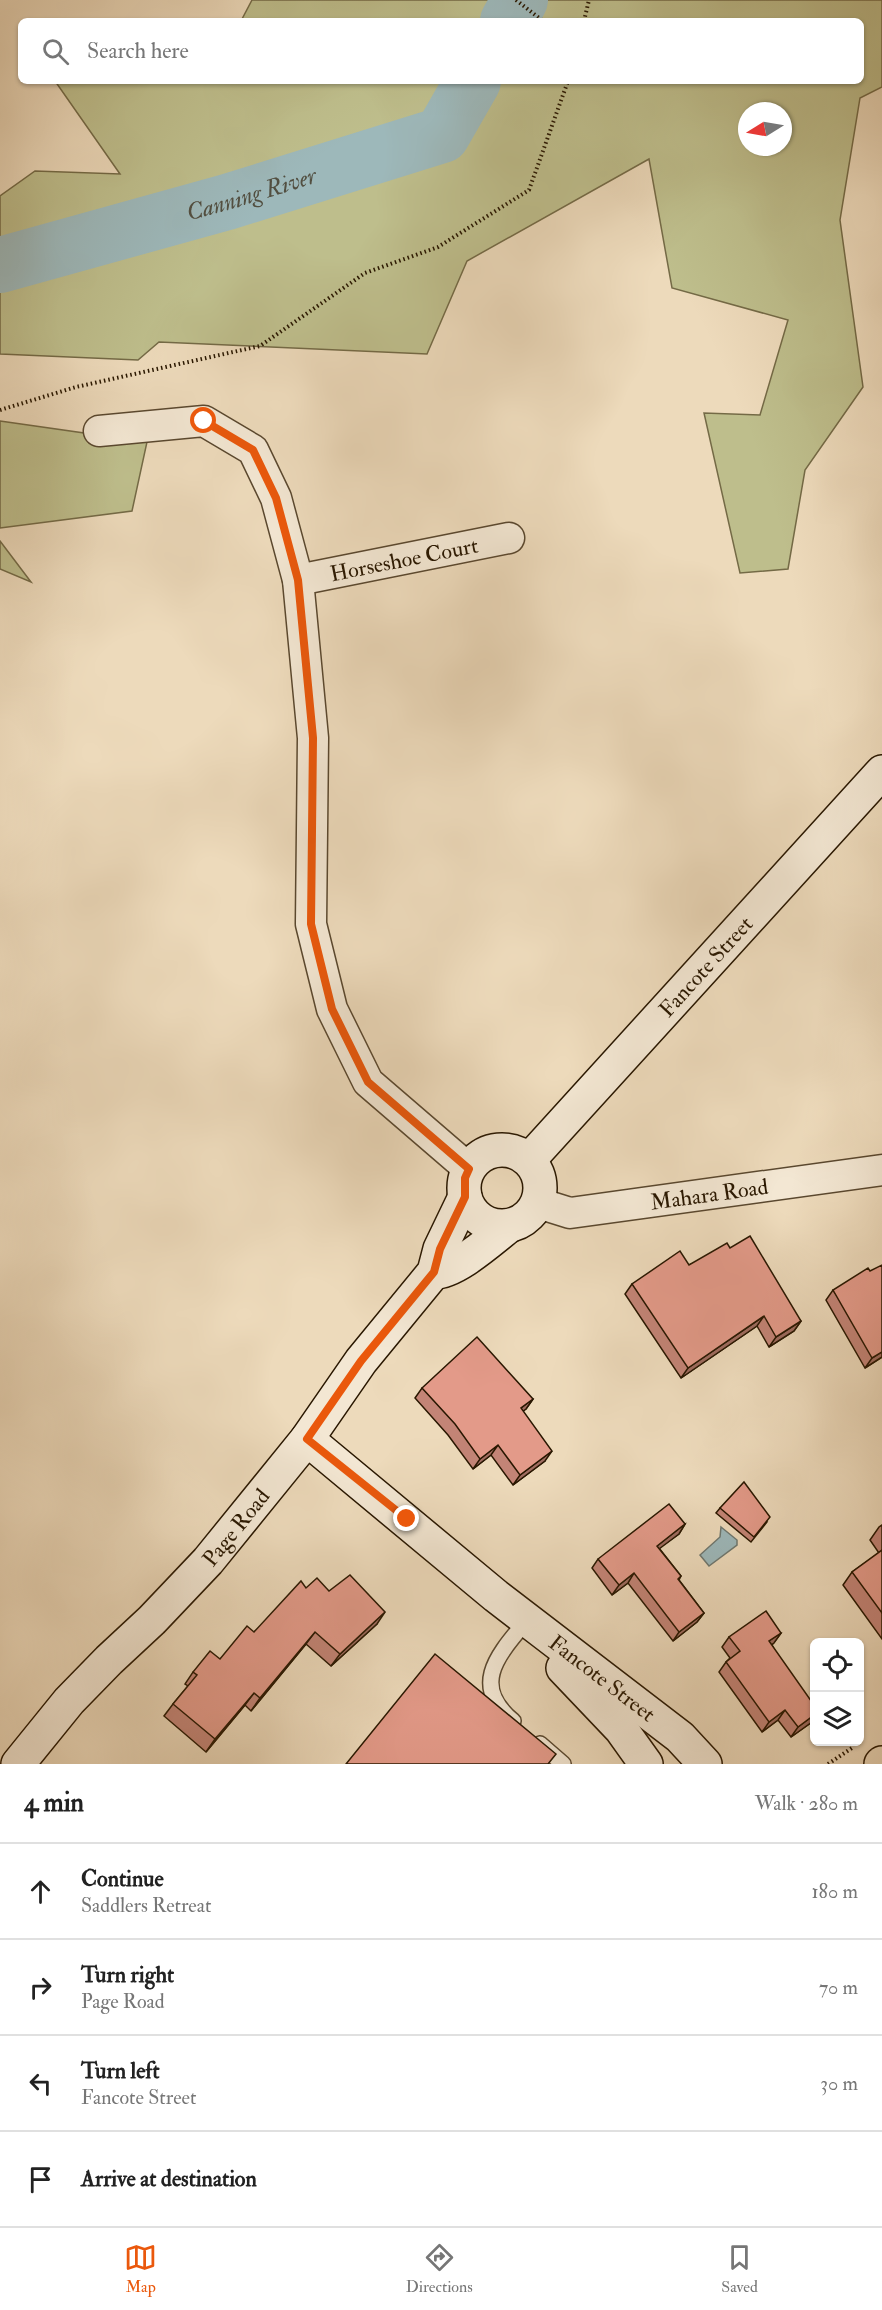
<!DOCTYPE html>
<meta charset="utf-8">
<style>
:root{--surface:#fff;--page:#f6f6f6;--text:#222;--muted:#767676;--line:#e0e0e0;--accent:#ea580c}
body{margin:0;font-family:"IM FELL Double Pica",serif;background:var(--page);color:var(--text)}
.controls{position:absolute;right:18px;bottom:18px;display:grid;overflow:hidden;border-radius:9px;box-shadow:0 2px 4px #0004}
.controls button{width:54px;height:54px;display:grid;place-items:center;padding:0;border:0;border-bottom:2px solid var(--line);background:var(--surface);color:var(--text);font:30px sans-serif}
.compass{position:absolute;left:738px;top:102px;width:54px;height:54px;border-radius:50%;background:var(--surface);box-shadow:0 2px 4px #0004;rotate:259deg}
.stop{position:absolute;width:18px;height:18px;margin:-14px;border:4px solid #ea580c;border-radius:50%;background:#fff}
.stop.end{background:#ea580c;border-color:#fff;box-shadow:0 2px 6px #0008}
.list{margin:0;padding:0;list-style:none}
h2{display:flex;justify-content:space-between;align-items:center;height:78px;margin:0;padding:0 24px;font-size:26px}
h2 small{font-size:20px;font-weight:400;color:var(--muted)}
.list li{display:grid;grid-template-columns:39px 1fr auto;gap:18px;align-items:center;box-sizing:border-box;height:96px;padding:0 24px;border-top:2px solid var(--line)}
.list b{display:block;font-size:22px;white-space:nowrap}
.list p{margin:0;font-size:20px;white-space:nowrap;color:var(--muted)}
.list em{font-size:20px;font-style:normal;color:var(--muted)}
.icon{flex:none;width:33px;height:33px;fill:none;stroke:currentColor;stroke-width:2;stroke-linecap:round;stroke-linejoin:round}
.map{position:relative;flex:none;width:882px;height:1764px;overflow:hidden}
.search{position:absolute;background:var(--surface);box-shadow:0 2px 4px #0004;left:18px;right:18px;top:18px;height:66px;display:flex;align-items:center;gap:15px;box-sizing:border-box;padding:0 21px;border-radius:9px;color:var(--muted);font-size:22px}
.sheet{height:462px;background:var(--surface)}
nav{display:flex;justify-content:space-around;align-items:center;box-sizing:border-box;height:84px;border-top:2px solid var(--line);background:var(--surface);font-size:16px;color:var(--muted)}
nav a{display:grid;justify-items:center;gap:3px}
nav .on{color:var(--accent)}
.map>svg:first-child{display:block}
.green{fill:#bebe8c;stroke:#746a46;stroke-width:1.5;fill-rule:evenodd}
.water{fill:#9db8ba;stroke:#6f7870;stroke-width:1.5}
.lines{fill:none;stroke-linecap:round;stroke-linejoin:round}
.river{stroke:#9db8ba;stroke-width:56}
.lane-casing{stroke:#5a482f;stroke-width:18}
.street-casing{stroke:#5a482f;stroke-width:33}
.secondary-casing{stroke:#291700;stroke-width:36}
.highway-casing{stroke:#291700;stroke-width:36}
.path{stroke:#291700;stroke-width:4;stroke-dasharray:1.5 3;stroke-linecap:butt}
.lane{stroke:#f3e7d3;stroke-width:15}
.street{stroke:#f3e7d3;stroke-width:30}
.secondary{stroke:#f3e7d3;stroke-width:33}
.highway{stroke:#eddabb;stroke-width:33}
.wall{fill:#c38476;stroke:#291700;stroke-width:1.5}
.shaded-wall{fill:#9f6c60;stroke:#291700;stroke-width:1.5}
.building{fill:#e39a89;stroke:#291700;stroke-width:1.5}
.route{stroke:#ea580c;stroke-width:8}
.labels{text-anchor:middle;stroke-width:5;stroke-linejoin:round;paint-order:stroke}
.street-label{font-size:22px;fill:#291700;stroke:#f3e7d3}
.water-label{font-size:24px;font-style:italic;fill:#524f41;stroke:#f3e7d3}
</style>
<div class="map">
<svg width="882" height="1764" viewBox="0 0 882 1764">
<rect width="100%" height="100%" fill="#eddabb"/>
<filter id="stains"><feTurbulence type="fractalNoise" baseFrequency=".00333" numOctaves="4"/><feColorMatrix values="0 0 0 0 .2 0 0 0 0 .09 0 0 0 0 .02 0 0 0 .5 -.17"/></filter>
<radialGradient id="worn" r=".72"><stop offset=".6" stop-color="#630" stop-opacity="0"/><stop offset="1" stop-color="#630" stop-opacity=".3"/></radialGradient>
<g class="green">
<path d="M252,0H882V87L860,98L840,220L863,387L805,470L788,569L740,573L704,413L760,415L788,320L672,288L649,159L467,261L427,354L159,342L138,360L0,354V196L35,171L120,174L55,81H861V21H241ZM747,111H783V147H747Z"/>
<path d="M0,421L147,442L132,511L0,528Z"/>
<path d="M0,541L31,582L0,569Z"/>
</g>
<path class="water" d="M721,1527L737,1540V1545L709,1566L700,1555L720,1537Z"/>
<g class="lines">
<g class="river">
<path d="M508,21L520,0"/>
<path id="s1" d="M0,265L227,202L442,135L473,81"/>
</g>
<g class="lane-casing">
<g id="lane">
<path d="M513,1721C472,1687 495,1658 523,1625"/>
<path d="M540,1744L563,1764"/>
</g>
</g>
<g class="street-casing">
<g id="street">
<path d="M99,431L204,421L253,450L276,498L298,580L313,738L311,924L332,1009L368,1082L469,1169"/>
<path id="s2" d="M298,580L509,538"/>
<path id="s3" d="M538,1203L570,1213L882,1170"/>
</g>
</g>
<g class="secondary-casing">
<g id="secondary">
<circle cx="502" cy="1188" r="38"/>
<path id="s4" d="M529,1160L882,772"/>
<path d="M434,1272C455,1273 492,1239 509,1226"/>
<path id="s5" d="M307,1439L496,1596L680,1737L705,1764"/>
<path d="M563,1668L621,1729L646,1764"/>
<path id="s6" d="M18,1764L69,1701L109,1660L152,1620L208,1561L307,1439L361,1361L434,1272L440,1249L465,1197"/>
</g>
</g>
<g class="highway-casing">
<path id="highway" d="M881,1764L882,1763"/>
</g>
<g class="path">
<path d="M516,0L543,21"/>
<path d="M584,21L589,0"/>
<path d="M0,410L76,387L260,346L365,273L438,247L529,190L568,81"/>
<path d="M828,1764L852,1748"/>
</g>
<use href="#lane" class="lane"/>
<use href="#street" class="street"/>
<use href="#secondary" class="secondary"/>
<use href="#highway" class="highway"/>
</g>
<g class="wall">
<path d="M730,1248L801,1321L794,1331L769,1347L757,1326L681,1378L625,1294L632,1284L689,1265Z"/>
<path d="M833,1290L882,1357L865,1368L826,1300Z"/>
<path d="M422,1388L533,1399L526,1409L523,1411L545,1461L513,1485L491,1455L473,1469L448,1435L415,1398Z"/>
<path d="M720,1508L767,1522L751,1542L716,1513Z"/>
<path d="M685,1524L679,1534L659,1548L681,1576L679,1580L704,1613L697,1622L673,1641L628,1583L612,1595L592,1568L598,1559Z"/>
<path d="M882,1525V1639L843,1585L852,1572L879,1553L870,1540L879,1527Z"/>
<path d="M306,1588L377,1624L331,1666L306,1644L251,1711L245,1705L206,1752L164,1716L173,1704L188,1686L185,1684L193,1672L220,1659L254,1632Z"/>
<path d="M781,1633L772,1645L812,1722L791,1737L778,1720L762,1732L719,1672L726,1662L730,1658L722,1647L729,1637Z"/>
</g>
<g class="shaded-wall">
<path d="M764,1316L757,1326L681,1378L688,1368Z"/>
<path d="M801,1321L794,1331L769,1347L776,1337Z"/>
<path d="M882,1352V1357L865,1368L872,1358Z"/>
<path d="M533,1399L526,1409L514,1418L521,1408Z"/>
<path d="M498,1445L491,1455L473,1469L480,1459Z"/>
<path d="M552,1451L545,1461L513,1485L520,1475Z"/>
<path d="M685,1524L679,1534L651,1555L657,1546Z"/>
<path d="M634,1573L628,1583L612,1595L619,1585Z"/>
<path d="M385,1612L377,1624L331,1666L340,1654Z"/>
<path d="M704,1613L697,1622L673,1641L679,1632Z"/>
<path d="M315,1632L306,1644L251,1711L260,1698Z"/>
<path d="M781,1633L774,1643L762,1651L769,1641Z"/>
<path d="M254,1693L245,1705L206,1752L215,1739Z"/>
<path d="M785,1710L778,1720L762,1732L769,1722Z"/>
<path d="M814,1715V1719L812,1722L791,1737L798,1727Z"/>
</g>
<g class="building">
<path d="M750,1236L801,1321L776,1337L764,1316L688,1368L632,1284L680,1251L689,1265L727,1243L730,1248Z"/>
<path d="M882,1265V1352L872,1358L833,1290L868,1268L870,1271Z"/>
<path d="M477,1337L533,1399L521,1408L552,1451L520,1475L498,1445L480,1459L455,1424L422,1388Z"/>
<path d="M744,1482L770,1517L754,1537L720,1508Z"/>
<path d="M669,1504L685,1524L657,1546L681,1576L678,1579L704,1613L679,1632L634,1573L619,1585L598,1559Z"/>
<path d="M882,1550V1613L852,1572Z"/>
<path d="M350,1575L385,1612L340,1654L315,1632L260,1698L254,1693L215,1739L173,1704L197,1675L193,1672L210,1651L220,1659L247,1626L254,1632L301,1581L306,1588L317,1578L329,1591Z"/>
<path d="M766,1611L781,1633L769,1641L814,1705V1715L798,1727L785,1710L769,1722L726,1662L740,1651L729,1637Z"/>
<path d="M435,1654L556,1754L548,1764H346Z"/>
</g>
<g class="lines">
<path class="route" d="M204,421L253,450L276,498L298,580L313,738L311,924L332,1009L368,1082L469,1169L465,1178V1197L440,1249L434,1272L361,1361L307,1439L407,1519"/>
</g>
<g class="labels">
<g class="street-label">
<text dy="8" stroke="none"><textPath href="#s2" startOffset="108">Horseshoe Court</textPath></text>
<text dy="8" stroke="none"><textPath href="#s4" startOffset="262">Fancote Street</textPath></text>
<text dy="8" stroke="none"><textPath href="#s3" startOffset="174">Mahara Road</textPath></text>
<text dy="8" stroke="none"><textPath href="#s6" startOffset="322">Page Road</textPath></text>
<text dy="8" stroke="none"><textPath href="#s5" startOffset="380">Fancote Street</textPath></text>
</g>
<g class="water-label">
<text dy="8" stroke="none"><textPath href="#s1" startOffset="261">Canning River</textPath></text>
</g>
</g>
<rect width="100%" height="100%" filter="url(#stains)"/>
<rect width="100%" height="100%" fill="url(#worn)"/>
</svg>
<div class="controls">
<button><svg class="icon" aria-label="locate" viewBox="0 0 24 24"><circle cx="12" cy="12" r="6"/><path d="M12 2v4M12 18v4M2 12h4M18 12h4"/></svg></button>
<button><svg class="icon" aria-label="layers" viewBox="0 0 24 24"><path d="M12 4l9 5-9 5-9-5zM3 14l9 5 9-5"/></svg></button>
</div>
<svg class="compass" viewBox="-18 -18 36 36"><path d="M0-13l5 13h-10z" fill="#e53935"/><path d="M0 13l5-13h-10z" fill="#767676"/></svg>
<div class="stop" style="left:204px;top:421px"></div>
<div class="stop end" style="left:407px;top:1519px"></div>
<div class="search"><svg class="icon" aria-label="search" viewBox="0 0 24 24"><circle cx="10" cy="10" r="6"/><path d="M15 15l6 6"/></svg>Search here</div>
</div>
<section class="sheet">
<h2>4 min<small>Walk · 280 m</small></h2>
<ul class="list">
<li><svg class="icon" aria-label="ahead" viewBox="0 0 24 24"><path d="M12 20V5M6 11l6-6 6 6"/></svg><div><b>Continue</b><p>Saddlers Retreat</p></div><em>180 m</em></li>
<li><svg class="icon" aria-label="right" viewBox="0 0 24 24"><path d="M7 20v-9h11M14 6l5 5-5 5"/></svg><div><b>Turn right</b><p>Page Road</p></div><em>70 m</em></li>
<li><svg class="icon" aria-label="left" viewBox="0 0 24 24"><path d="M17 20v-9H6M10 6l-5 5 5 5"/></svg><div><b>Turn left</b><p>Fancote Street</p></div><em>30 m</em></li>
<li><svg class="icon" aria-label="arrive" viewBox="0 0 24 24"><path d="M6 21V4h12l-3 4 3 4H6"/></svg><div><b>Arrive at destination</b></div></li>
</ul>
</section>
<nav>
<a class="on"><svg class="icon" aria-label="map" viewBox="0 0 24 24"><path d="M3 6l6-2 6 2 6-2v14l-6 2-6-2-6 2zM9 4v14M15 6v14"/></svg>Map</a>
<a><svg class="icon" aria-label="directions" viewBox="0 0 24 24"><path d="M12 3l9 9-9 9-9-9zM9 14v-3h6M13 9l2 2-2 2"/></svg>Directions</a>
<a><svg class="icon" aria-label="saved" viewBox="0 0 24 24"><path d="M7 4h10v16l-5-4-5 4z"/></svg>Saved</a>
</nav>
